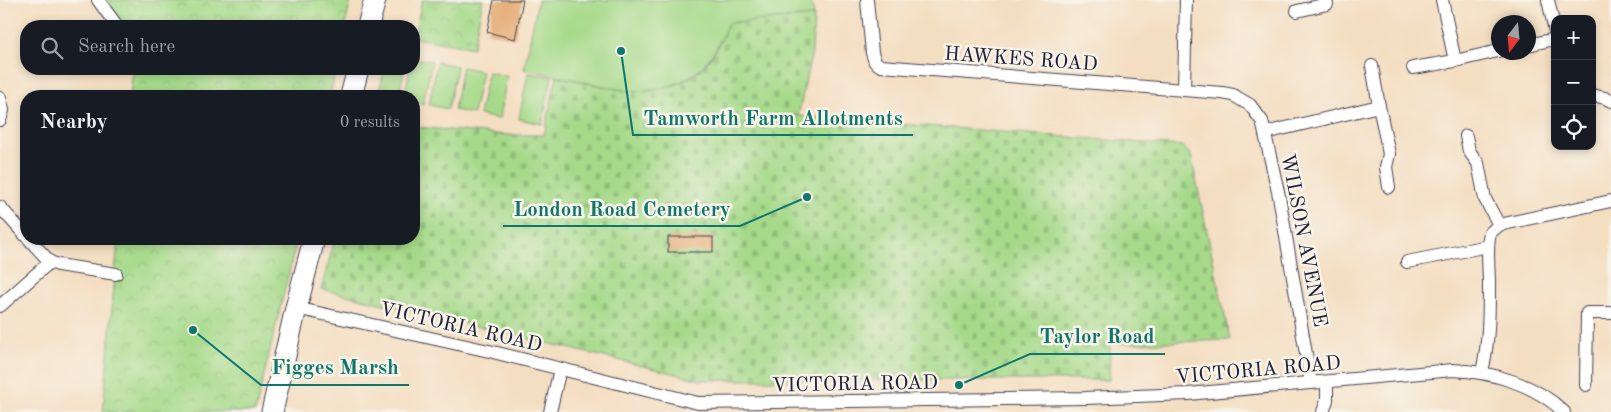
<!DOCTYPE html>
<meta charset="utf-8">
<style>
:root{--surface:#171b24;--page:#242831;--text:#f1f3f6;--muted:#9ea1a6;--line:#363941}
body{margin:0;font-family:"Old Standard TT",serif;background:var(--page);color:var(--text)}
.controls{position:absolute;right:15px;top:15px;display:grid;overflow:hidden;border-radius:10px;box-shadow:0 2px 8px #0003}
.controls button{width:45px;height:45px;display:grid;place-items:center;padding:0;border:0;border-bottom:1px solid var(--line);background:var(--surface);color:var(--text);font:25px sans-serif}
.compass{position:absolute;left:1491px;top:15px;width:45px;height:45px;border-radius:50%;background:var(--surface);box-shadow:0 2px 8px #0003;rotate:196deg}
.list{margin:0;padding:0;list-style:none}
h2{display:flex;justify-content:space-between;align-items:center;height:65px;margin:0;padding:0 20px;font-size:21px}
h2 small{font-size:16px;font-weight:400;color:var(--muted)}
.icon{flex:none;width:28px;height:28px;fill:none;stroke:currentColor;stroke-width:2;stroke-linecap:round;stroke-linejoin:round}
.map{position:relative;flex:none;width:1611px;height:412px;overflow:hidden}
.search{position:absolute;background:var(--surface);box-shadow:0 2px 8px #0003;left:20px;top:20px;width:400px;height:55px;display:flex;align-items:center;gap:12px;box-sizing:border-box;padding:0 18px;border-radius:20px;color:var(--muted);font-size:19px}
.panel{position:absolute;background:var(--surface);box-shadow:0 2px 8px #0003;left:20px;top:90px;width:400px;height:155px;border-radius:20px}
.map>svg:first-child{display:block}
.green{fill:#a6da8a;stroke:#647e62}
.cemetery{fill:url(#cemetery-stones);stroke:#647e62}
.park{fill:url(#park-crowns);stroke:#647e62}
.building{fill:#e5ac75}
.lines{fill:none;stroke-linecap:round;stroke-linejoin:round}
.minor-casing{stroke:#423e4f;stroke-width:14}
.primary-casing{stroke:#423e4f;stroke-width:23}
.minor{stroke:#fff;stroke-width:12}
.primary{stroke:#fff;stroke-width:21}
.labels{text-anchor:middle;stroke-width:5;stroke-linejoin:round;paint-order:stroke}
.street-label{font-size:20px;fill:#22223b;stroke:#f7f3e8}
.leader{fill:none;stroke:#0f766e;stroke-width:2}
.callout-dot{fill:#0f766e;stroke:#f7f3e8;stroke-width:2}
.callout-label{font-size:21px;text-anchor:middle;font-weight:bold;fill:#0f766e;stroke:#f7f3e8;stroke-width:5;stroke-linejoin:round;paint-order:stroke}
</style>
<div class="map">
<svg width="1611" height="412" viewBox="0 0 1611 412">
<defs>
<pattern id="cemetery-stones" width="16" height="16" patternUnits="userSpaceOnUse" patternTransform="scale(1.25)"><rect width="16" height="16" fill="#a6da8a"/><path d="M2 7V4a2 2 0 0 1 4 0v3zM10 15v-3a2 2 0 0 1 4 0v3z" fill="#8fbb78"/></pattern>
<pattern id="park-crowns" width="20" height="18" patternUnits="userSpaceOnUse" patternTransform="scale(1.25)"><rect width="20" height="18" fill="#a6da8a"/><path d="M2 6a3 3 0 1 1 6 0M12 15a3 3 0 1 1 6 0" fill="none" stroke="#8fbb78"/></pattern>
</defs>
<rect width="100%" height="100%" fill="#f7f3e8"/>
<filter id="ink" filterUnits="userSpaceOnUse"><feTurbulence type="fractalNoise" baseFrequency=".02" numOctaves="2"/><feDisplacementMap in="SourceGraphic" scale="10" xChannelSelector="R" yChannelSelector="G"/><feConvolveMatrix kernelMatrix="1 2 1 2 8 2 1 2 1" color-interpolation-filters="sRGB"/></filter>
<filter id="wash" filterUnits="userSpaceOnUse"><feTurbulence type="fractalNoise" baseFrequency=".0096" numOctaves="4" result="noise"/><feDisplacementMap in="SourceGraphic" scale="20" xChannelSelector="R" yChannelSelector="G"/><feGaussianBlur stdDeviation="1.12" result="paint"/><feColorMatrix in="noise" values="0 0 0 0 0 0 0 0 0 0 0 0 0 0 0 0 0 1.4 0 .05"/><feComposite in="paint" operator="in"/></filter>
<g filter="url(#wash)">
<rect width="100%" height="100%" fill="#f4dec1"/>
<g class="green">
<path d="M538,0H811L814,16L728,23C709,72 683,90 630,92L524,69Z"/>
<path d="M414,58L432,61L423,104L414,102V96H404L410,69H414Z"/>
<path d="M437,62L457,66L448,109L429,105Z"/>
<path d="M462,67L482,71L473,114L454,110Z"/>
<path d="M384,69H404L399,96L379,95Z"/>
<path d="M488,72L507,76L499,119L479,115Z"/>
<path d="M528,73L552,77L542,124L519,119Z"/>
</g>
<path class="cemetery" d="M814,16L812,52L798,116L1183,146L1191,156L1230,340L1110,344L1109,380H701L321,289L335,239H414V127L507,135H544L557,76C581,81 605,88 629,91C652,94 685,85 701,69C714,56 722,40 728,23Z"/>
<g class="park">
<path d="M103,0H351L345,26H143V22L116,20Z"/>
<path d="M422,0H483L473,48L414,38Z"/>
<path d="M133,69H336L330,96H130Z"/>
<path d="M118,239H297L255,412H103Z"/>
</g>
<g id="blocks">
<g class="building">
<path d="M494,0H523L515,39L487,32Z"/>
<rect x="668" y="237" width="45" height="15"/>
</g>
</g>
</g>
<g filter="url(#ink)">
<use href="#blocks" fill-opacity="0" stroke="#423e4f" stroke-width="1"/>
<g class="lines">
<g class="minor-casing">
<g id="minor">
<path d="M98,0L117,26"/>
<path d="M867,0L872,53L875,62L881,66L1222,93L1233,95L1250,105L1262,121L1279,196L1311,383"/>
<path d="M1442,0L1455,61L1498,51"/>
<path d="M1548,0L1555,31"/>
<path d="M1297,11L1327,4"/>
<path d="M1528,45L1555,39"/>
<path d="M1372,66L1379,106"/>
<path d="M1413,68L1455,61"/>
<path d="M1184,89L1186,0"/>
<path d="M1592,95L1605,98L1611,101"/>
<path d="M0,98L3,110L0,120"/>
<path d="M1265,133L1379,106L1389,154L1386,167L1389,187"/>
<path d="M1466,136L1469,151L1478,163L1485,199L1499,225"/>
<path d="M0,207L26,236"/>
<path d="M29,239L50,262L58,265L116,274"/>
<path d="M1407,262L1488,246"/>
<path d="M0,306L50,262"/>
<path d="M296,308L489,351L698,403L1085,398L1188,394L1453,370C1493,372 1535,384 1564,412"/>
<path d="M1482,372C1489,342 1489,313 1489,283C1489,267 1486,248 1490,233L1499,225L1611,201"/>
<path d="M1586,385L1587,313H1611"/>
<path d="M550,412L560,369"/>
<path d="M1323,412L1327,400V382"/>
</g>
</g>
<g class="primary-casing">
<g id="primary">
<path d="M368,26L375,0"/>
<path d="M351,96L358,69"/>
<path d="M272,412L296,308L314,239"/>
</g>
</g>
<use href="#minor" class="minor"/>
<use href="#primary" class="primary"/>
</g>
</g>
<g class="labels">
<g class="street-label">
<text transform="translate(1021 58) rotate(4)" y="7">HAWKES ROAD</text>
<text transform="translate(1305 240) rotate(79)" y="7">WILSON AVENUE</text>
<text transform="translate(461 326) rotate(13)" y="7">VICTORIA ROAD</text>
<text transform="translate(1258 369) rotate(-5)" y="7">VICTORIA ROAD</text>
<text transform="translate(855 383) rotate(-1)" y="7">VICTORIA ROAD</text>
</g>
</g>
<path class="leader" d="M621 51L633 135H913M807 197L740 226H503M959 385L1030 354H1165M193 330L261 385H409"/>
<g class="callout-dot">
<circle cx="621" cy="51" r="5"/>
<circle cx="807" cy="197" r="5"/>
<circle cx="959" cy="385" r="5"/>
<circle cx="193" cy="330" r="5"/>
</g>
<g class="callout-label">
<text x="773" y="125">Tamworth Farm Allotments</text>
<text x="622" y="216">London Road Cemetery</text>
<text x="1097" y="343">Taylor Road</text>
<text x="335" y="374">Figges Marsh</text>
</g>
</svg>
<div class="controls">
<button>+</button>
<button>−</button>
<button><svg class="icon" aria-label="locate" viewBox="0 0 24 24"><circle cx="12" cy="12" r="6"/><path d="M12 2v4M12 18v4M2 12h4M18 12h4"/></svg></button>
</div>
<svg class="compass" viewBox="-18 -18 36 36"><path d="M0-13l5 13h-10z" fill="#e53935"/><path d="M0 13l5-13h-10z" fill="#9ea1a6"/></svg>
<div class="search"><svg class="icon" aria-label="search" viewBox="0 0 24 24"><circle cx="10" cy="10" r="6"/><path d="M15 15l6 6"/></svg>Search here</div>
<section class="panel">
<h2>Nearby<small>0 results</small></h2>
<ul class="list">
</ul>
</section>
</div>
